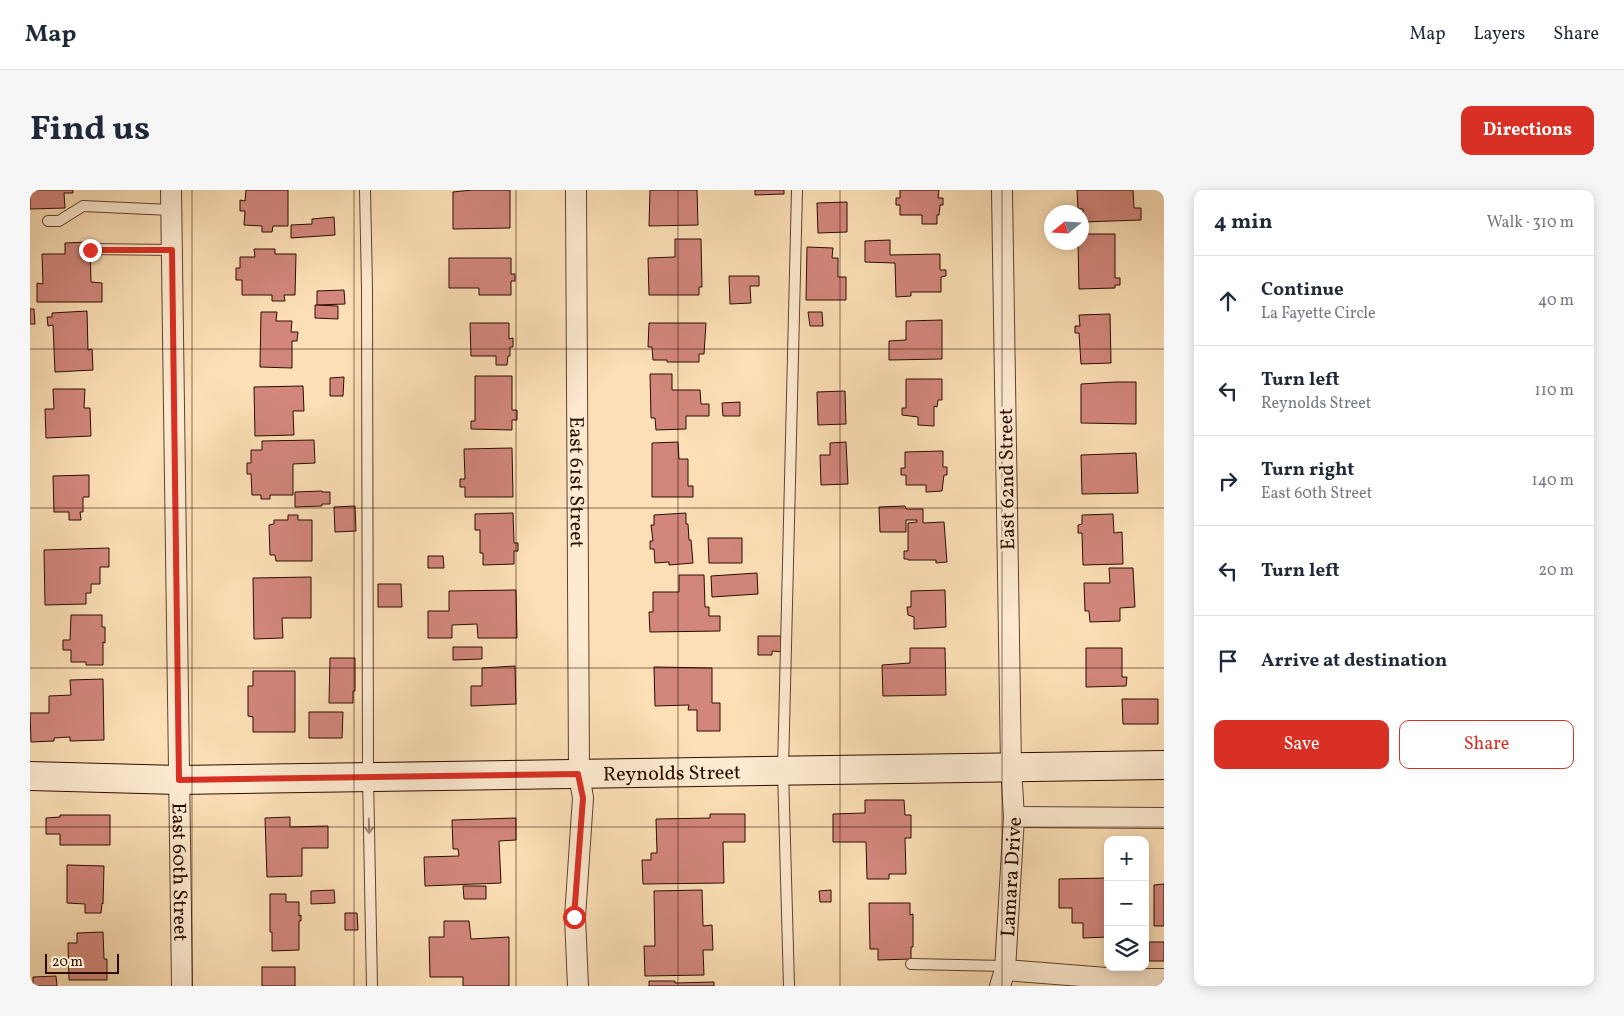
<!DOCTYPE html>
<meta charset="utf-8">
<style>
:root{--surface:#fff;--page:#f6f6f7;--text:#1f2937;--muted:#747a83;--line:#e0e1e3;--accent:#d93025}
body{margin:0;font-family:Vollkorn,serif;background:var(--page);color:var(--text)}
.controls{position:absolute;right:15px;bottom:15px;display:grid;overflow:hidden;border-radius:10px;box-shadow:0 2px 12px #0003}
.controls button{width:45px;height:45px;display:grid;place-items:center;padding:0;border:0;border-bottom:1px solid var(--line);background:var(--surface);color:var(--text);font:25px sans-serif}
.compass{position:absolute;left:1014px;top:15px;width:45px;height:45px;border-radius:50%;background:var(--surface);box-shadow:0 2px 12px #0003;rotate:252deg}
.scale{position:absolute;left:15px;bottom:12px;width:74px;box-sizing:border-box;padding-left:5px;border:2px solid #2a0d00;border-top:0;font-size:14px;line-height:18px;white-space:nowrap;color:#2a0d00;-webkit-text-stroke:4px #fdead0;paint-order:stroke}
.stop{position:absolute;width:15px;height:15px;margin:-11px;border:4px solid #d93025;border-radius:50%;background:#fff}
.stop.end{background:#d93025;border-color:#fff;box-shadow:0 1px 5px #0008}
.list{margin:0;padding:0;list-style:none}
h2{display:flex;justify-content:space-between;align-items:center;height:65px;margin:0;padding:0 20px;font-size:21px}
h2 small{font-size:16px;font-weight:400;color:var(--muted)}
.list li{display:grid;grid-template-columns:32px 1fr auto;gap:15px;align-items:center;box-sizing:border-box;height:90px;padding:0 20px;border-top:1px solid var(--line)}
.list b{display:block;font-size:19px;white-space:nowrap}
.list p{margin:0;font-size:16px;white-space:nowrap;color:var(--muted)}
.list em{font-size:16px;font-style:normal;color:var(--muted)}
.actions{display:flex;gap:10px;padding:15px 20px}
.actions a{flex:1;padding:11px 0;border:1px solid var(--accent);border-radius:10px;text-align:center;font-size:18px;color:var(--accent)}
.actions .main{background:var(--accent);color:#fff}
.icon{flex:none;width:28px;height:28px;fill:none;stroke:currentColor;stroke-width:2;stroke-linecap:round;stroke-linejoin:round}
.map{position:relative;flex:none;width:1134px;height:796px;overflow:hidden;border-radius:10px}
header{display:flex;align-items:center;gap:30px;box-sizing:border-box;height:70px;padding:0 25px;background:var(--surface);border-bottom:1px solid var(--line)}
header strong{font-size:24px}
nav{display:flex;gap:28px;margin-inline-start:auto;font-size:18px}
.intro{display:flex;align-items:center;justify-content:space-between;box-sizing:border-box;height:120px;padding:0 30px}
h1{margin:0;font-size:35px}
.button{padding:12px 22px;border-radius:10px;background:var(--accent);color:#fff;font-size:18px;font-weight:700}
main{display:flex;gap:30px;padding:0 30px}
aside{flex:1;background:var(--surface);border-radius:10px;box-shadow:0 2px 12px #0003}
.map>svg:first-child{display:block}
.building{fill:#d3877c;stroke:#2a0d00}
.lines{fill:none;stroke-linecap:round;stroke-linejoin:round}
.lane-casing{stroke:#5e422e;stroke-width:12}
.street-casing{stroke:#5e422e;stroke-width:22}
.secondary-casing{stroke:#2a0d00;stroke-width:30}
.lane{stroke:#fdead0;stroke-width:10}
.street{stroke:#fdead0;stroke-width:20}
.secondary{stroke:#fdead0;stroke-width:28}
.oneway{stroke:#9e8772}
.route{stroke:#d93025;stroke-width:6}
.grid{fill:none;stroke:#2a0d00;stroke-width:1;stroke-opacity:0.55}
.labels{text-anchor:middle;stroke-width:5;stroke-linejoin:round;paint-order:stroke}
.street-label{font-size:20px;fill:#2a0d00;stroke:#fdead0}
</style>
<header>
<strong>Map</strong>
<nav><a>Map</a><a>Layers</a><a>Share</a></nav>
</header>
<div class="intro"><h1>Find us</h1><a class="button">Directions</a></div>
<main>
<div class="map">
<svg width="1134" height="796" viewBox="0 0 1134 796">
<rect width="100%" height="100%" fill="#fcdfb6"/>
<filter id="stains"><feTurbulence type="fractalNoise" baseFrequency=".004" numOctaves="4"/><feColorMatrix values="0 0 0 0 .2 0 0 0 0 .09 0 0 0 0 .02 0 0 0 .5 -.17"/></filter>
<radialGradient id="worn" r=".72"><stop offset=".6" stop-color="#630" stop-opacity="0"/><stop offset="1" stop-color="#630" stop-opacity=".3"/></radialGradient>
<g class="building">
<path d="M0,0H43V3H34L35,18L0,19Z"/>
<path d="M216,0H258V36H243L242,42H232V36L214,35L215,21H210V10L215,11Z"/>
<path d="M442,0H480V38L423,39V2Z"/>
<path d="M620,0H667L668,35L619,36Z"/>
<path d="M725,0H754V4L725,5Z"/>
<path d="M870,0H909L908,8H913V15H910L909,25H907V34H892V25H870V15H866V8H870Z"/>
<path d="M1047,0H1103L1104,18H1111V30L1053,32V19H1048Z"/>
<path d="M817,12V42L788,43L787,13Z"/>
<path d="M304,27L305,45L261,48V35L282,34V29Z"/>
<path d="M1052,44H1085V88H1090V95H1085V98L1049,99L1048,52H1052Z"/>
<path d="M645,49H671L672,97H669V105H619L618,68L645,67Z"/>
<path d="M860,50V65L910,64V80H916V86L911,87V102H881V106L866,107L865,73L835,72V51Z"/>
<path d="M60,52L61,92L72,93V112H7V93L13,94L12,64H35V53Z"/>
<path d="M777,57L803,58L802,68H808V87H816V110H776Z"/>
<path d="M224,59H245V64H266L265,105H254L255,111H242V105H212V90H206V78H210V67H225Z"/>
<path d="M419,68H481V84H485V91H481V105H449V98H419Z"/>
<path d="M699,86H729V96H720L721,113L700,114Z"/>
<path d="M314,100L315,114L287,115V101Z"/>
<path d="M285,115L308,116V129L285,128Z"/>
<path d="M0,119H4L5,134H0Z"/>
<path d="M57,121L58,160L62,159L63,180L25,182L23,135L18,136L17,127H22V123Z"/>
<path d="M231,122H247L246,131H262L261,142H268L267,151H262V178L230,177Z"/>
<path d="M778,122H792L793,136H780Z"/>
<path d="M1080,124L1081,173L1051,174L1049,143H1045V136H1050L1049,125Z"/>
<path d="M912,130V169L859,170V151L876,150V131Z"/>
<path d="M440,133H479V149L483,148V157H480V166H478L477,175H466V166H441Z"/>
<path d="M619,133H676L674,164H669V172H637V170H623L622,157H618Z"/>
<path d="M620,184H642V200H670L671,214H679V226H656V239L626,240L625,228H621Z"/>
<path d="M445,186H482V220H487V230H482V240L441,239V231H445Z"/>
<path d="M314,187L313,206H300V188Z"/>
<path d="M876,189H912V210H908L907,217L904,216V236L888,235V227L872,225V218H876Z"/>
<path d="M1085,192H1106V234L1051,233V194Z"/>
<path d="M273,196L274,221H263L264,245L225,246L224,197Z"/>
<path d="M23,199H55L54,218H60L61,246L16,248L15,219H24Z"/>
<path d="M815,201L816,234L788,235L787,202Z"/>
<path d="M710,212V226H693L692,213Z"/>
<path d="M284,250L285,273L263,274V305H240V309H231V305H222L221,284H217V273H221V260H232V251Z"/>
<path d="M648,252L649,269H658V296H663V307H622V253Z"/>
<path d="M816,252L818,294L791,295L790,265H800V253Z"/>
<path d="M482,258L483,307H435V297H430V289H435L434,259Z"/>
<path d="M913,261V277H917V285H914L912,301L896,302V295H876V285H871V278H875V262Z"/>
<path d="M1106,263L1108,303L1052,304L1051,265Z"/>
<path d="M59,285V307H53V322H50L51,330H39V322H24L23,286Z"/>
<path d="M292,301V302H300V314H292V316L265,317V302Z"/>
<path d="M325,316L326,341L305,342L304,317Z"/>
<path d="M875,316L876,319H893V333L914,332L917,372L906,373V370H878V369H874V361H878V333L887,332V330H876V342H850L849,317Z"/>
<path d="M483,323L484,353H488V361H484V374L453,375V363H450V340H445V324Z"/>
<path d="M656,323V334H658L659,350H661L663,373L639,375V372L625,373L624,359H620V351H623L621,335H624V325Z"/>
<path d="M1083,324L1084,343L1092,342L1093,374L1053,375L1052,343H1048V335L1052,334V325Z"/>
<path d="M258,325H268V330H282V371H246L245,365H240L239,335L244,334V330H258Z"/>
<path d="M678,348H712V373H679Z"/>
<path d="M79,358V377H70V394H61V403H56V414L15,415L14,360Z"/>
<path d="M398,366H413L414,378H398Z"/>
<path d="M1079,378H1103L1105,417L1090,418V431L1060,432L1059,421H1055L1054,393H1080Z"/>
<path d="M727,383L728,404L682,407L681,386Z"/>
<path d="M649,385H674L675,417H679V426H690V441L620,442L619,422H623V402H649Z"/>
<path d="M281,387V428H252L253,448L224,449L223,388Z"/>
<path d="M348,394H371L372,417H348Z"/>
<path d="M486,400L487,448H448L447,434L422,435V448H398V421H419V401Z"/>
<path d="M915,400L916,437L884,439V427L878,425L877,417H881V401Z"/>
<path d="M41,425H72V437H75V453L73,452V475H56V472H41V460H33V450H40Z"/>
<path d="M728,446H753V462L742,461V465H728Z"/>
<path d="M423,457H452V469L423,470Z"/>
<path d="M880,458H915L916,505L853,506L852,475L880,473Z"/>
<path d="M1056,458H1092V487H1097L1096,496L1056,497Z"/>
<path d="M300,468H325V501H323V513H299Z"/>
<path d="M485,476L486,514L441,516V496H452V478Z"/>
<path d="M624,477L682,478V513H690V541H667V520H658L659,515L625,516Z"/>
<path d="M223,481H265V542H223V527L218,526V496H223Z"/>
<path d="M73,489L74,550L40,551V547L24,548V551L1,552L0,523H19V506L41,505L40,490Z"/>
<path d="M1092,509H1128V534H1093Z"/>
<path d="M279,522H313L312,548H279Z"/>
<path d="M835,610H874L875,625H881V648H875L876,684H859V689H837L836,652H803V624L835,623Z"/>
<path d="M680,624H715V652H693L694,693L613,694L612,670H621V663H627L626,629L680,628Z"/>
<path d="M30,625H80V655H30V644H16V628L30,627Z"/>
<path d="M260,627V637L298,636V658H272V686L237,687L235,628Z"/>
<path d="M486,628V650L469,651L471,693L395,696L394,667L429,666L428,659H423L422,630Z"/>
<path d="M37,675L74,676L73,714L72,713L71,723H55V714L37,713Z"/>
<path d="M1078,688V747L1053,748V733H1042V718H1029V689Z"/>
<path d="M1134,694V736H1124V695Z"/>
<path d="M433,696H456V709H434Z"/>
<path d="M304,700L305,713L281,714V701Z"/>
<path d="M672,700L673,736L682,735L683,760H673L674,785L615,786L614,756H625L624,701Z"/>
<path d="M801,700V712H790L789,701Z"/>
<path d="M240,704H256V712H269V726L271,725V731H269V760L242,761V742H240Z"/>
<path d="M839,713H880V725L883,724V757H881V769L848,770V759H840Z"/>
<path d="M315,723H327L328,740H315Z"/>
<path d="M414,731H439L441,749L479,747V796H433V787H400L399,747H414Z"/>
<path d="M73,742L74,769H77V790H39L38,753H47V743Z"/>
<rect x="1119" y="752" width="15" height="19"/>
<rect x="232" y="777" width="33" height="19"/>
<path d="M26,786L27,796H3V787Z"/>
<path d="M619,791H645V793L684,792V796H619Z"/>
</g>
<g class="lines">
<g class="lane-casing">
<g id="lane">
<path d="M335,0L337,98L338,587L342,796"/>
<path d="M18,31H29L53,16L141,20"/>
<path d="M61,59L142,60"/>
<path d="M881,774L975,776"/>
<path d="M759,796L753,580L767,0"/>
</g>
</g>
<g class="street-casing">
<g id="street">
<path id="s1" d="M141,0L152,796"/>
<path id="s2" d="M546,0L549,584L553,608L545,727L548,796"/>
<path d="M984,627L1134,628"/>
<path d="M975,780L1089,789H1134"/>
<path id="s3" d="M970,796L975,780L984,627L981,577L972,0"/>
</g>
</g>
<g class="secondary-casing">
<g id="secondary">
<path id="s4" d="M0,586L149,590L1134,575"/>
</g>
</g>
<use href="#lane" class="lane"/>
<use href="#street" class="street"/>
<use href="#secondary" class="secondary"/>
</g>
<defs><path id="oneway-shaft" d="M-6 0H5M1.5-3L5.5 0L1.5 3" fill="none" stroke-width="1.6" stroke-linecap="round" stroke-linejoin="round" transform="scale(1.25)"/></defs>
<use class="oneway" href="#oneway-shaft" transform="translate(339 636) rotate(89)"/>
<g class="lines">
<path class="route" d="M60,60H142L149,590L548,584L553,608L544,727"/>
</g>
<path class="grid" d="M162,0V796M324,0V796M486,0V796M648,0V796M810,0V796M972,0V796M0,159H1134M0,318H1134M0,478H1134M0,637H1134"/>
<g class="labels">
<g class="street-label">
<text transform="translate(976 289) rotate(-91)" y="7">East 62nd Street</text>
<text dy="7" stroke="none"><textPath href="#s2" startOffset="292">East 61st Street</textPath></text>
<text dy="7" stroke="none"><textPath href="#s4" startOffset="642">Reynolds Street</textPath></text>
<text dy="7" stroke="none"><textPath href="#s1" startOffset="682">East 60th Street</textPath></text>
<text dy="7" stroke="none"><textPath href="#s3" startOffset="110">Lamara Drive</textPath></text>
</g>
</g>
<rect width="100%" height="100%" filter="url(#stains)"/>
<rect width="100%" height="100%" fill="url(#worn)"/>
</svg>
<div class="controls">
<button>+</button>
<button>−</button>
<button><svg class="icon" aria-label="layers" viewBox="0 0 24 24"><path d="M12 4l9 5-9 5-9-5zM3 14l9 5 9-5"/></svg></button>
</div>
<svg class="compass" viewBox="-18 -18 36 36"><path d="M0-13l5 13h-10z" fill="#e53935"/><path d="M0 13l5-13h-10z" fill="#747a83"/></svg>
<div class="scale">20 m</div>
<div class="stop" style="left:544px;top:727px"></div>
<div class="stop end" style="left:60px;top:60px"></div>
</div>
<aside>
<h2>4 min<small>Walk · 310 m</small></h2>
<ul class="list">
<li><svg class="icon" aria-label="ahead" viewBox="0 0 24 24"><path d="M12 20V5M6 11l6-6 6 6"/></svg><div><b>Continue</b><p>La Fayette Circle</p></div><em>40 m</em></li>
<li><svg class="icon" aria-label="left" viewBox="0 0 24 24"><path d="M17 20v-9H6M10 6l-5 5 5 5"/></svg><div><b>Turn left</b><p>Reynolds Street</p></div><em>110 m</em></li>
<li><svg class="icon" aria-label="right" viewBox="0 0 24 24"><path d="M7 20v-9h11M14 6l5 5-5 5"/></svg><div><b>Turn right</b><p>East 60th Street</p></div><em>140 m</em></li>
<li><svg class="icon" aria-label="left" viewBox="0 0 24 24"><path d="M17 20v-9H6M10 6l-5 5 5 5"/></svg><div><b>Turn left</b></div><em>20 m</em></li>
<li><svg class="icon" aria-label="arrive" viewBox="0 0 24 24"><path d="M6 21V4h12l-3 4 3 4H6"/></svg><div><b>Arrive at destination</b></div></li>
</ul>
<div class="actions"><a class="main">Save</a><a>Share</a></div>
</aside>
</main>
